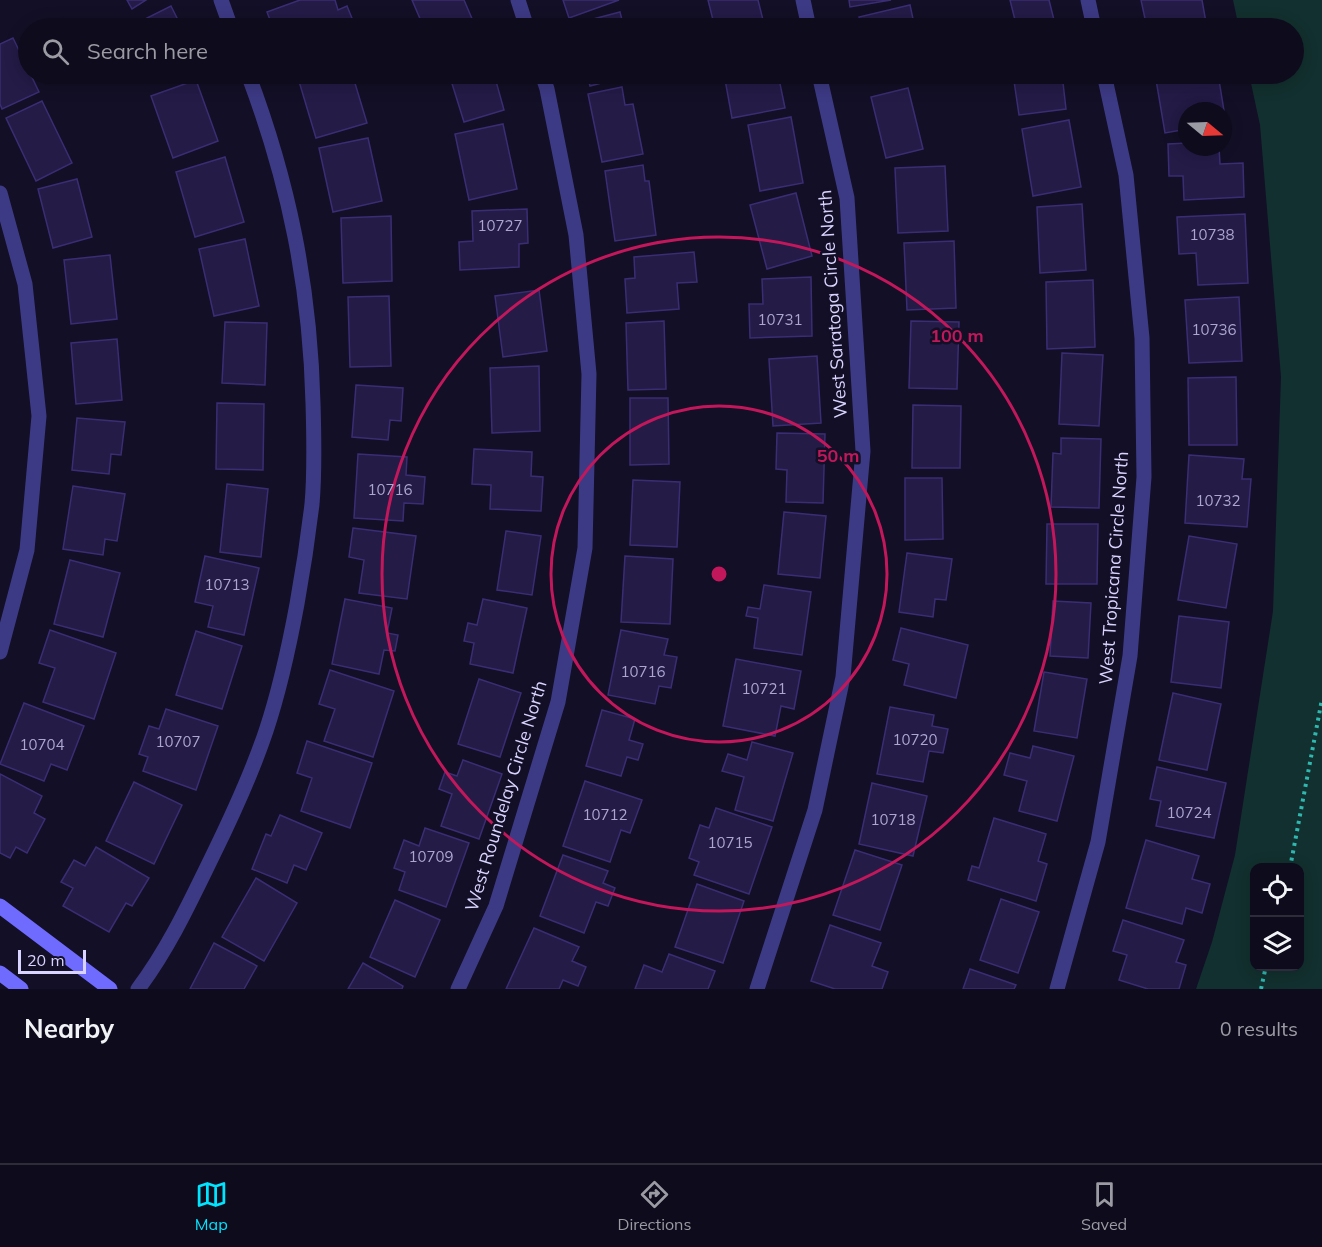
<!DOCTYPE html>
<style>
:root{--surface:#0e0b1c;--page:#1c1929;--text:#f1f3f6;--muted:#9b9ba3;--line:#2e2b3b;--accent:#00e5ff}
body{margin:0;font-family:Mulish,sans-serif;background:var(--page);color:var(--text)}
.controls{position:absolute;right:18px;bottom:18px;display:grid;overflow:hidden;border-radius:12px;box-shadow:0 3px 15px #0003}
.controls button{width:54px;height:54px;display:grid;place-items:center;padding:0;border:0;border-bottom:2px solid var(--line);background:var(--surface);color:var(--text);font:30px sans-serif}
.compass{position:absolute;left:1178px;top:102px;width:54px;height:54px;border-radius:50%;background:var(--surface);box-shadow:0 3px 15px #0003;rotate:109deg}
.scale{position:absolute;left:18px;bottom:15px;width:68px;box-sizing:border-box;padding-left:6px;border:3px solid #d9d4ff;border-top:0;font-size:16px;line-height:21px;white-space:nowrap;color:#d9d4ff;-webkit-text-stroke:4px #130f26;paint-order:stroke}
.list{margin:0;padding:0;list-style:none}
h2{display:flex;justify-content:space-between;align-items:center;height:78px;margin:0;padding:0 24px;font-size:26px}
h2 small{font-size:20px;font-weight:400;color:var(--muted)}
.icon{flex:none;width:33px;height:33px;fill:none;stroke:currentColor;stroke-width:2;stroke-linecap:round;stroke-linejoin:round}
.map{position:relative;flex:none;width:1322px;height:989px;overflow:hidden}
.search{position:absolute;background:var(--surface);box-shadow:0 3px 15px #0003;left:18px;right:18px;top:18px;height:66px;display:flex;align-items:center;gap:15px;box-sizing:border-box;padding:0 21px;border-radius:33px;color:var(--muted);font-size:22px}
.sheet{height:174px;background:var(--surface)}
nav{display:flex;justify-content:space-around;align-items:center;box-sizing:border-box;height:84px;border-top:2px solid var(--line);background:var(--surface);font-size:16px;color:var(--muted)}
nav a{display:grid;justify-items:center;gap:3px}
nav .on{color:var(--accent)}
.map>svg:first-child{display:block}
.green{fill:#12302f;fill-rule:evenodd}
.building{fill:#241b47;stroke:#3b2d73;stroke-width:1.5}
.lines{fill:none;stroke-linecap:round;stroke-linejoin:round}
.path{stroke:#2fb8b0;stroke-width:4;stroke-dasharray:3 4.5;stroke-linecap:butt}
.street{stroke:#3d3a85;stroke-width:15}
.secondary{stroke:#6f6bff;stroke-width:15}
.ring{fill:none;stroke:#c2185b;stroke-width:3}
.labels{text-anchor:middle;stroke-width:5;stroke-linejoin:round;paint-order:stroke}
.number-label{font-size:15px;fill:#aca6d1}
.street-label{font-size:18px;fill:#d9d4ff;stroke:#130f26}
.centre{fill:#c2185b;stroke:#130f26;stroke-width:3}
.ring-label{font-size:18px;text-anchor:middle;font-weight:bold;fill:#c2185b;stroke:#130f26;stroke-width:5;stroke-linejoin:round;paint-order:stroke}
</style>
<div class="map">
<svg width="1322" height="989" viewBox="0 0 1322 989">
<rect width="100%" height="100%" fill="#130f26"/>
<path class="green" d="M1233,0H1322V989H1196L1212,942L1235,855L1273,611L1281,377L1260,125L1249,74H1294V28H1239ZM1254,868H1300V966H1254Z"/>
<g class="building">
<path d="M127,0H146L132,9Z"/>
<path d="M300,0H335L338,10L347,6L356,28H273L267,12Z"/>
<path d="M412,0H464L476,28H424Z"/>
<path d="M563,0H619L569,18Z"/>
<path d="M708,0H758L765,28H715Z"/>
<path d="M849,0H891L850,7Z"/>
<path d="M1010,0H1049L1056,28H1017Z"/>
<path d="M1141,0H1202L1207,28H1147Z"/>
<path d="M910,5L915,28H862L859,17Z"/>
<path d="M171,6L182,28H135L133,25Z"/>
<path d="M620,12L624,28H575L574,24Z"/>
<path d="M13,38L39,92L2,109L0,104V44Z"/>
<path d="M312,74H346L348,82L354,80L367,123L316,138L298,78Z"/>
<path d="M449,74H494L504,110L464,122Z"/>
<path d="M587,74H636L590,86Z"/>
<path d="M724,74H778L785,108L732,118Z"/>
<path d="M1013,74H1062L1066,109L1019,115Z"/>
<path d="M1155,74H1218L1226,123L1223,124V111H1187V129L1165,133Z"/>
<path d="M196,80L218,141L173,158L151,96Z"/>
<path d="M622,87L625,105L633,104L643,154L602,162L588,94Z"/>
<path d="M908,88L923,149L886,158L871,97Z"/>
<path d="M42,101L72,163L36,181L6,118Z"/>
<path d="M791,117L803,183L760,191L748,125Z"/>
<path d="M1069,120L1081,187L1033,196L1022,129Z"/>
<path d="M503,124L517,189L469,200L455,134Z"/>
<path d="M368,138L382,201L333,212L319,148Z"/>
<path d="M1187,143V147H1219L1220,164L1243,163L1244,197L1184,200L1183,176H1169L1168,144Z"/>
<path d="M225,157L244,222L195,237L176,172Z"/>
<path d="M643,165L645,181H649L656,235L615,241L605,171Z"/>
<path d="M945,166L948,231L898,233L895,168Z"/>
<path d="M77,179L92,237L53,248L38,189Z"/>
<path d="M796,193L812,256L767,269L750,205Z"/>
<path d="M1082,204L1086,270L1040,273L1037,207Z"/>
<path d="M527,209L528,243L519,244V267L460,270L459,242L473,241L472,211Z"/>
<path d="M1245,214L1248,283L1198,285L1196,253L1179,254L1177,217Z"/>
<path d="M391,216L392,281L343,283L341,218Z"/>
<path d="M245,239L259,306L214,316L199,249Z"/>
<path d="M954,241L956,308L907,310L904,243Z"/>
<path d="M694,252L697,282L677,283L679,309L627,313L625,279L635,278L634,257Z"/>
<path d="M110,255L117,319L71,324L64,260Z"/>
<path d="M811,277L812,336L750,338L749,304H763L762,279Z"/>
<path d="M1093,280L1095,347L1047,349L1046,282Z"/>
<path d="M539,290L547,351L503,357L495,296Z"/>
<path d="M389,296L391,366L350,367L348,297Z"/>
<path d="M1239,297L1242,361L1189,363L1185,300Z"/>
<path d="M664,321L666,389L628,390L626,323Z"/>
<path d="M911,321L959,322L957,389L909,388Z"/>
<path d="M225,322L267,323L265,385L222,383Z"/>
<path d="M117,339L122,400L76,404L71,343Z"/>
<path d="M1062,353L1103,355L1099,426L1059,424Z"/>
<path d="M817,356L821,423L773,426L769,359Z"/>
<path d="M539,366L540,431L492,433L490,368Z"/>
<path d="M1236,377L1237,445H1189L1188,378Z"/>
<path d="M356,385L403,388L401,421L390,420L388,440L352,437Z"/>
<path d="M630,398H668L669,464L630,465Z"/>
<path d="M217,403L264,404L263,470L216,469Z"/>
<path d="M913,405L961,406L960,468H912Z"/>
<path d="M77,418L125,422L121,455L111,454L109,474L72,470Z"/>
<path d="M777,433L825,434L823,503L786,502L787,470L776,469Z"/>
<path d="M1061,438L1101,439L1099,508L1051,507L1053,453L1061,454Z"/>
<path d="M474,449L532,452L531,476L543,477L541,511L490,509L491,485L472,484Z"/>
<path d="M358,454L407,457L406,475L425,477L423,504L404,503L403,521L354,518Z"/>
<path d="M1189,455L1244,459L1242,479H1251L1247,527L1185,523Z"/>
<path d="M905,478H942L943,539L905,540Z"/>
<path d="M633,480L680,482L677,547L630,545Z"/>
<path d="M227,484L268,489L261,557L220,552Z"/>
<path d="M73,486L125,494L117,541L105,539L103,555L63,549Z"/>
<path d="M784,512L826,516L820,578L778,574Z"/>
<path d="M1047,524H1098L1097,584H1046Z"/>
<path d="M353,528L416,536L407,599L359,593L364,560L349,557Z"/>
<path d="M506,531L541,536L532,595L497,590Z"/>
<path d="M1189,536L1237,544L1226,608L1178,600Z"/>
<path d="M907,553L952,559L946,600L935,599L933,617L899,612Z"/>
<path d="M205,556L259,568L244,635L208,627L213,606L195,602Z"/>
<path d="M625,556L673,559L670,624L621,622Z"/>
<path d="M70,560L120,573L103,637L54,624Z"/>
<path d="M764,585L811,592L802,655L754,648L758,618L746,616L748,607L760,609Z"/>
<path d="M345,599L392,608L387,633L398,635L395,651L384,650L379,674L332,664Z"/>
<path d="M483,599L527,608L513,673L470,664L474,643L464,641L468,623L477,625Z"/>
<path d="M1053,601L1091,603L1088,658L1050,656Z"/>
<path d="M1179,616L1229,622L1221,688L1171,682Z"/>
<path d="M901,628L968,645L956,698L904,685L909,664L893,660Z"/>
<path d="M50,630L116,653L94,719L43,702L55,668L39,663Z"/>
<path d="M621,630L668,639L664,655L677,657L671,688L659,686L655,704L608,695Z"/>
<path d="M196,631L242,646L222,709L176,695Z"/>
<path d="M736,659L801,671L794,709L781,706L775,736L723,726Z"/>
<path d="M330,670L394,691L373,757L324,741L335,709L319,704Z"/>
<path d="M1044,672L1087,679L1077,738L1034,731Z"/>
<path d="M479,679L521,693L500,757L458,744Z"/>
<path d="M1173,693L1221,704L1207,770L1159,760Z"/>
<path d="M24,703L84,726L67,770L51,764L44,781L0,764Z"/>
<path d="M890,707L934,715L932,726L948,729L943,753L929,751L923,782L877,774Z"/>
<path d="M166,709L218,726L196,790L143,771L148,757L139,754L149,726L159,729Z"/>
<path d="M602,710L635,719L629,740L643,744L638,760L627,757L621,776L586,766Z"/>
<path d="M307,741L372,763L350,828L301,811L312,778L297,773Z"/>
<path d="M752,742L793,753L773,821L735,810L744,777L722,771L728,754L747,760Z"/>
<path d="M1033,746L1074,756L1057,821L1019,811L1027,781L1004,775L1010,753L1030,758Z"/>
<path d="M463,760L502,774L479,839L441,826L452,794L439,789L445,772L457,776Z"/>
<path d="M1157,767L1226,783L1214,838L1156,826L1161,801L1150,799Z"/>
<path d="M0,774L42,796L34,813L45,819L27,853L16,847L10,858L0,853Z"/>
<path d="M585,781L642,800L630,833L621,830L610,862L563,846Z"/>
<path d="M134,782L182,805L154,864L106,841Z"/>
<path d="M872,783L927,796L913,856L859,844Z"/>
<path d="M716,808L772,827L749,894L694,875L699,862L689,858L700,825L709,828Z"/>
<path d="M280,815L322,833L306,870L294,865L287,883L252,869L266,834L271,836Z"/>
<path d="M994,818L1046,834L1038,861L1047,864L1036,901L968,880L972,866L979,868Z"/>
<path d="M425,828L469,843L446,907L399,890L405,872L394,868L404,840L419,846Z"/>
<path d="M1146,840L1199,856L1192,879L1210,884L1202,913L1186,908L1182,924L1126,908Z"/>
<path d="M96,847L149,878L132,906L126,903L109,932L63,906L73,888L61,882L74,860L85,866Z"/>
<path d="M855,850L902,865L880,930L833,915Z"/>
<path d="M563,855L608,871L603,883L615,888L608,906L596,902L584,933L540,916Z"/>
<path d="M256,878L297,903L264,961L222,937Z"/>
<path d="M697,884L744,901L723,963L675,947Z"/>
<path d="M1001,899L1039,912L1018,973L980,960Z"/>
<path d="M395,900L440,920L415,977L370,957Z"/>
<path d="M1123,920L1184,940L1176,962L1186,965L1179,989H1148L1119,980L1127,955L1113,951Z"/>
<path d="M830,925L881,943L872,966L888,972L882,989H835L811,981Z"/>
<path d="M534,928L579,947L572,961L586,967L578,986L563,980L559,989H506Z"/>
<path d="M214,943L257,966L244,989H190Z"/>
<path d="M669,954L715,971L708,989H635L644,965L662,972Z"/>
<path d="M363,963L403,986L402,989H348Z"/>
<path d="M970,969L1016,985L1014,989H963Z"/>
</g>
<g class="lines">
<g class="path">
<path d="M1290,868L1322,699"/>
<path d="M1261,989L1266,966"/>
</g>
<g class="street">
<path d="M221,0L231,28"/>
<path d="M518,0L527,28"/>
<path d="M803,0L809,28"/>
<path d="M1088,0L1094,28"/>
<path d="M0,193L25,284L39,416L27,550L0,652"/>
<path d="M138,989C169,948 191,900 213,855C233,814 252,773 266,731C280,689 289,647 297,604C303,571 308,538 312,504C315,471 314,436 313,403C310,286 289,183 248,74"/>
<path d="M458,989L496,906L558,702L585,548L589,374L576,235L547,89L542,74"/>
<path d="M757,989L815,810L843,677L863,451L847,198L819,74"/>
<path d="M1057,989L1098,842L1130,656L1144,477L1142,338L1126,175L1104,74"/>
</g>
<g class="secondary">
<path d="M0,906L110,989"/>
<path d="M0,973L21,989"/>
</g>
</g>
<g class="ring">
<circle cx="719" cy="574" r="168"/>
<circle cx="719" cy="574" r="337"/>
</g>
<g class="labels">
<g class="number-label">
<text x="500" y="231">10727</text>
<text x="1212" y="240">10738</text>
<text x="780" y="325">10731</text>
<text x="1214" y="335">10736</text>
<text x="390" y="495">10716</text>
<text x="1218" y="506">10732</text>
<text x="227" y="590">10713</text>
<text x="643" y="677">10716</text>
<text x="764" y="694">10721</text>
<text x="915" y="745">10720</text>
<text x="178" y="747">10707</text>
<text x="42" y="750">10704</text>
<text x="1189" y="818">10724</text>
<text x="605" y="820">10712</text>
<text x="893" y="825">10718</text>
<text x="730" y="848">10715</text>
<text x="431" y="862">10709</text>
</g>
<g class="street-label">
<text transform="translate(833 304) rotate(-94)" y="6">West Saratoga Circle North</text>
<text transform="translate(1114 568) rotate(-86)" y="6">West Tropicana Circle North</text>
<text transform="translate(506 796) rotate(-73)" y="6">West Roundelay Circle North</text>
</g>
</g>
<circle cx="719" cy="574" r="9" class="centre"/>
<g class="ring-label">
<text x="957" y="342">100 m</text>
<text x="838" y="462">50 m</text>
</g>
</svg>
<div class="controls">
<button><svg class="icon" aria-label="locate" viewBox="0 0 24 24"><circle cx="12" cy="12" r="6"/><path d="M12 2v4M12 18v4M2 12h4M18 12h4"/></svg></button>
<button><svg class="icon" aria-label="layers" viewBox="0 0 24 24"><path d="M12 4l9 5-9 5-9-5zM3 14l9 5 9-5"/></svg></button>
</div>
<svg class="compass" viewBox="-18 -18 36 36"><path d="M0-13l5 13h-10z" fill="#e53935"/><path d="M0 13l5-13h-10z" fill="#9b9ba3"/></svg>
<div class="scale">20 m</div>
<div class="search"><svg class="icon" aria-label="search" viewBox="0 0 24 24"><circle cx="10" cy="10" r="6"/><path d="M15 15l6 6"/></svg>Search here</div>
</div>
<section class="sheet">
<h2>Nearby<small>0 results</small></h2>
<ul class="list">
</ul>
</section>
<nav>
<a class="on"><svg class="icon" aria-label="map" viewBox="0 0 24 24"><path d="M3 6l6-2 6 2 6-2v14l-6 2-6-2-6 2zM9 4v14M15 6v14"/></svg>Map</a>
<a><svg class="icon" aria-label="directions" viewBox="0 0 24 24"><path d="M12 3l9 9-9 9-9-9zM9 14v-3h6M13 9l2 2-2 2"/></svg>Directions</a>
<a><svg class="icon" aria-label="saved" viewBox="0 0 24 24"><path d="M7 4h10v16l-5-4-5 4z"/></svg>Saved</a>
</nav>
